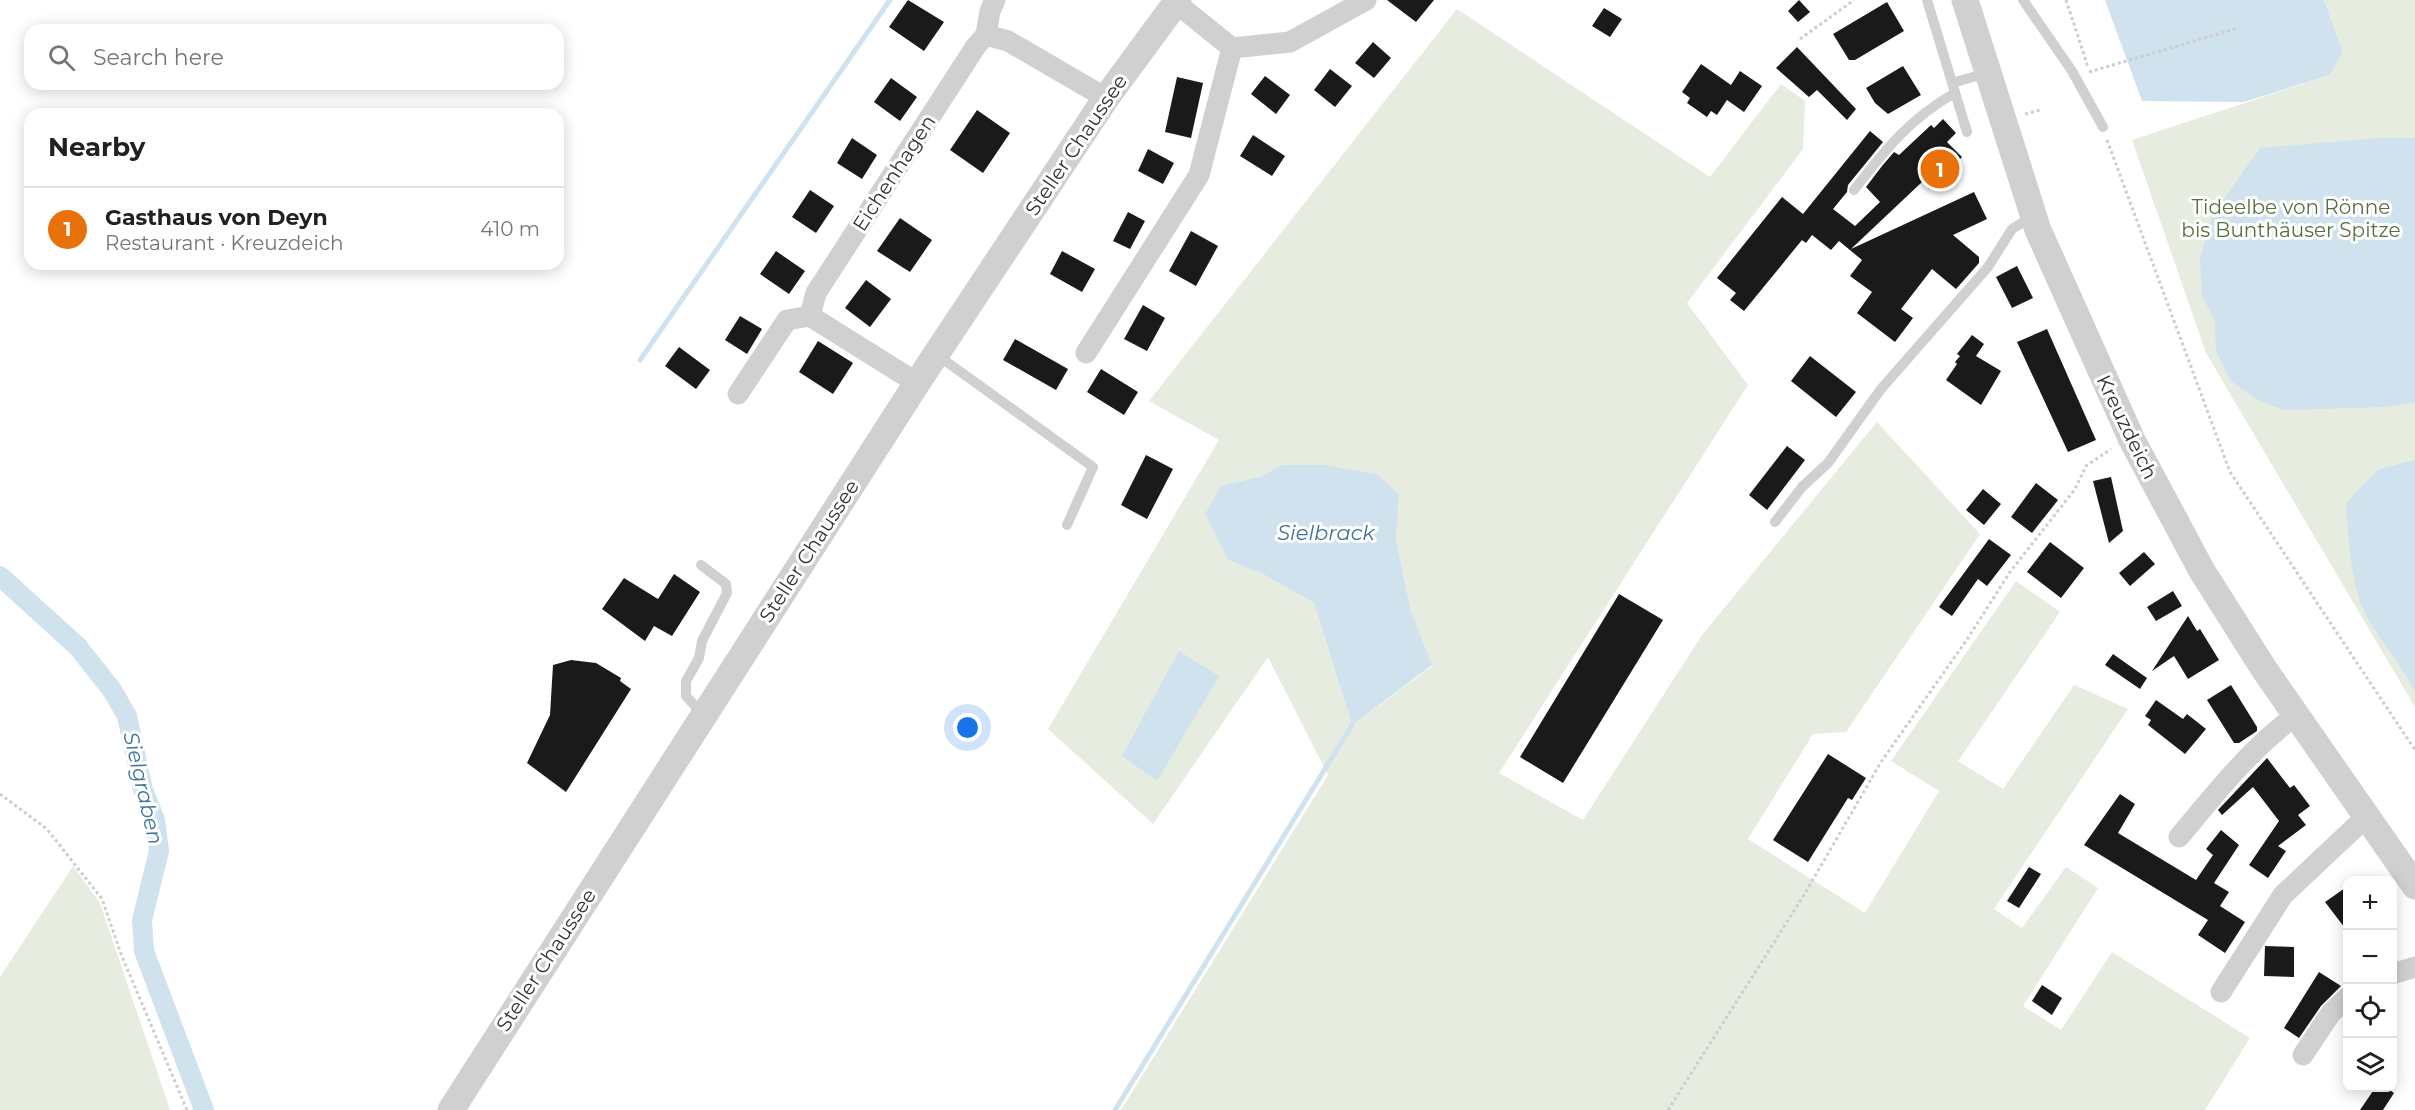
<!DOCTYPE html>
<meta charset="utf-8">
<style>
:root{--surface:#fff;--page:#f6f6f6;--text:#202124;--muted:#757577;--line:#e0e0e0;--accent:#e63946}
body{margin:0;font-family:Montserrat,sans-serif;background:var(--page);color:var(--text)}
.controls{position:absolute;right:18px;bottom:18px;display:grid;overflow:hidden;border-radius:12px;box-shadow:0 3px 15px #0003}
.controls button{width:54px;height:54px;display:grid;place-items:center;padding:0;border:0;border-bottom:2px solid var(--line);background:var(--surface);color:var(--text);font:30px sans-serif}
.you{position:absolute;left:968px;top:728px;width:21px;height:21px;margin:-15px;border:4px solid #fff;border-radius:50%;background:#1a73e8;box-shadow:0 0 0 9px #1a73e833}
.badge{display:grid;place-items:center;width:39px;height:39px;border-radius:50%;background:var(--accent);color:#fff;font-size:20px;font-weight:700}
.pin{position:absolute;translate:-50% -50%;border:3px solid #fff;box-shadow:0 2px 6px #0006}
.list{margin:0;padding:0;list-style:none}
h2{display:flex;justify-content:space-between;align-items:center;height:78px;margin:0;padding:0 24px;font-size:26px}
h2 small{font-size:20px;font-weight:400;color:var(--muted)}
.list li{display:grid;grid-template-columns:39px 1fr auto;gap:18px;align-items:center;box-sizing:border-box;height:84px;padding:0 24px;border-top:2px solid var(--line)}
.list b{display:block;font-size:22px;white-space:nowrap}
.list p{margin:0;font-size:20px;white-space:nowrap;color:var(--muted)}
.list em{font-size:20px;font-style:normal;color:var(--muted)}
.icon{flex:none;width:33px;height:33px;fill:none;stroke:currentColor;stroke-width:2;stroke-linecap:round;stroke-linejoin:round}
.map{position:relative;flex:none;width:2415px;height:1110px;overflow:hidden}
.search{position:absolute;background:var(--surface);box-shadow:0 3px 15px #0003;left:24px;top:24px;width:540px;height:66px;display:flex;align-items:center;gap:15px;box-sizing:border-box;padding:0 21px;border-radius:18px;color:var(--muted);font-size:22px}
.panel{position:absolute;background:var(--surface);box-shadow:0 3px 15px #0003;left:24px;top:108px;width:540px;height:162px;border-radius:18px}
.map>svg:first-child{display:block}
.green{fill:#e6ecdf;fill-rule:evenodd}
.water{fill:#cfe2ee}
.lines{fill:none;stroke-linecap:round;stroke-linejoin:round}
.stream{stroke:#cfe2ee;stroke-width:5}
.canal{stroke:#cfe2ee;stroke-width:20}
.building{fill:#1a1a1a}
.path{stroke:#cdcdcd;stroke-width:3;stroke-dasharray:3 3;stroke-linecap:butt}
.service{stroke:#d0d0d0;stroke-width:10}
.minor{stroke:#d0d0d0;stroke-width:21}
.tertiary{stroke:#d0d0d0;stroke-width:27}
.labels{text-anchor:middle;stroke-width:6;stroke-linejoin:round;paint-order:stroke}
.street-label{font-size:20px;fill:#333;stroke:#fff}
.park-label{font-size:20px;fill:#56703f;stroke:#fff}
.water-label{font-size:21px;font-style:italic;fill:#3f7597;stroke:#fff}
</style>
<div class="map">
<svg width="2415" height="1110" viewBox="0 0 2415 1110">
<rect width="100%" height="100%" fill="#fff"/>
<g class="green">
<path d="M2324,0H2415V707L2206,353L2132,140L2330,75L2343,52Z"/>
<path d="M1457,9L1710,177L1781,84L1805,101L1803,149L1687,303L1748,385L1499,773L1583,820L1702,635L1877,422L1980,534L1846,732L1813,734L1748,839L1865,913L1939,791L1891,761L2016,581L2060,612L1958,761L2003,789L2074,685L2128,709L1994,909L2022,928L2066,867L2098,888L2023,1006L2061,1030L2112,952L2250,1038L2205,1110H1121L1328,775L1268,657L1153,824L1048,729L1219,440L1149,401ZM1282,465L1399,495L1396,539L1411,611L1432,666L1352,725L1314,603L1263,574L1228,560L1222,485L1259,477Z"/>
<path d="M73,866L100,903L170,1110H0V977Z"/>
</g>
<g class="water">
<path d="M2105,0H2324L2343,52L2330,75L2244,102L2142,101Z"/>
<path d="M2382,138H2415V402L2384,407L2284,410L2254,398L2230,380L2216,351L2215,322L2202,295L2200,259L2213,214L2260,148Z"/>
<path d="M2415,460V691C2401,665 2382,642 2367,617C2351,588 2348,536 2346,503L2379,469Z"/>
<path d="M1282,465H1326L1378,475L1399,495L1396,539L1411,611L1432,665L1352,725L1314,603L1263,574L1228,560L1205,514L1222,485L1259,477Z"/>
<path d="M1179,651L1219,676L1157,781L1122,756Z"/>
</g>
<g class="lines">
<g class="stream">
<path d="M640,360L890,0"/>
<path d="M1115,1110L1352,725"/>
</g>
<path class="canal" d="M0,576L78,647L112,690L127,716L143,790L155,820L159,851L142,920L144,951L204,1110"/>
</g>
<g class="building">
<path d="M908,0L944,22L924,51L889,27Z"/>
<path d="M1387,0H1434L1416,22Z"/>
<path d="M1799,0L1810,12L1798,22L1788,11Z"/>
<path d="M1887,2L1904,31L1855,60H1849L1833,34Z"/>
<path d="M1604,8L1622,19L1610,37L1592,26Z"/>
<path d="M1373,42L1391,58L1374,78L1355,63Z"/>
<path d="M1797,47L1856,109L1847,120L1817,90L1809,97L1776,68Z"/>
<path d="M1701,64L1731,85L1740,71L1762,86L1744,112L1727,100L1717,115L1711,111L1707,117L1687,103L1690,98L1682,92Z"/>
<path d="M1903,66L1921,95L1888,114L1875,103L1866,88Z"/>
<path d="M1330,69L1352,86L1335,107L1314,90Z"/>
<path d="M1265,76L1290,95L1276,114L1251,94Z"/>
<path d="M1177,77L1203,83L1191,138L1165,132Z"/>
<path d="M891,78L917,97L900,121L874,102Z"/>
<path d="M977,110L1010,133L983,173L950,150Z"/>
<path d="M1943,119L1956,133L1947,142L1962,157L1929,189L1922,182L1851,249L1974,192L1987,219L1953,235L1979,257V263L1956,289L1932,269L1901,309L1913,318L1895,342L1857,313L1872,292L1850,276L1862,260L1839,241L1831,250L1812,235L1806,243L1802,240L1744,311L1730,300L1736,293L1717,278L1782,197L1803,214L1870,131L1883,142L1848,185L1847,192L1833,209L1855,226L1880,202L1866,187L1882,166L1894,152L1899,155L1931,125L1934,128Z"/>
<path d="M1253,135L1285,156L1272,176L1240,156Z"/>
<path d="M852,138L877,155L862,179L837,163Z"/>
<path d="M1148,149L1174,163L1163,184L1138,171Z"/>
<path d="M810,190L834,206L816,233L792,217Z"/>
<path d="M1128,212L1145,221L1130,249L1113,241Z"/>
<path d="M900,218L932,240L910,272L877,251Z"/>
<path d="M1191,231L1218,246L1196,286L1169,271Z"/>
<path d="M776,251L805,271L789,294L760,274Z"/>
<path d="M1062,251L1095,269L1082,292L1050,274Z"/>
<path d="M2017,266L2033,298L2012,308L1996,277Z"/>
<path d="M866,280L891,299L870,327L845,308Z"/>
<path d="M1143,305L1165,318L1147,351L1124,339Z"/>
<path d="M740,316L762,329L747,354L725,340Z"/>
<path d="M2047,329L2096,440L2068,452L2017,342Z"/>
<path d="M1972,335L1984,344L1976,356L2001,371L1981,405L1946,380L1957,364L1955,362L1960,356L1957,354Z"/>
<path d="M1015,339L1068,369L1056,390L1003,360Z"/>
<path d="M818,341L853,363L833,394L799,372Z"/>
<path d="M679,347L710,370L696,389L665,366Z"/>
<path d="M1810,356L1856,392L1836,417L1791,381Z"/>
<path d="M1101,369L1138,392L1124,415L1087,392Z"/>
<path d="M1787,446L1805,460L1767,510L1749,495Z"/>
<path d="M1146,455L1173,469L1147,519L1121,505Z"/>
<path d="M2111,477L2123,531L2109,543L2093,481Z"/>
<path d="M2036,483L2058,500L2032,533L2011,517Z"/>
<path d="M1983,489L2001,504L1984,525L1966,510Z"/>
<path d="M1989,539L2011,555L1987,586L1978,579L1952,616L1939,607Z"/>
<path d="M2050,542L2084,568L2061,598L2027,572Z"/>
<path d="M2144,552L2155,564L2130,586L2119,573Z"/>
<path d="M674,574L700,592L672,636L654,626L645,641L602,609L624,578L658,599Z"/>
<path d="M2173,591L2182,606L2156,621L2147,607Z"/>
<path d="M1619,594L1663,620L1563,783L1520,757Z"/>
<path d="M2188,616L2197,631L2200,629L2219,660L2188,679L2174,656L2152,671Z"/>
<path d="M2113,654L2147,678L2140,689L2105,665Z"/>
<path d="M571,660L596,663L621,678L620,681L631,689L566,792L527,763L550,715L553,665Z"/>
<path d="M2231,685L2257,727V731L2239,743H2234L2207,700Z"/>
<path d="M2156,700L2183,719L2187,714L2206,729L2185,754L2148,725L2151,720L2145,716Z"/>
<path d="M1828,754L1866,778L1852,800L1848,798L1808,862L1773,840Z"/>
<path d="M2267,758L2290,788L2294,785L2310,806L2298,815L2306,825L2278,846L2286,851L2268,878L2249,865L2279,821L2253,787L2222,815L2218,810Z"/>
<path d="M2120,794L2135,804L2118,833L2196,880L2213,855L2206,849L2221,830L2239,845L2214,883L2229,892L2220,906L2245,922L2225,953L2198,935L2208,920L2084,845Z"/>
<path d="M2029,867L2041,874L2019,908L2007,901Z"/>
<path d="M2348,886V932L2325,902Z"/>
<path d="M2265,946L2294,947V977L2264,976Z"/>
<path d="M2319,972L2341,986L2321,1006L2299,1038L2284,1028Z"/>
<path d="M2042,985L2062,998L2052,1015L2032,1001Z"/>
<path d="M2375,1088H2387L2394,1093L2383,1110H2360Z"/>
</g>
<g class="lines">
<g class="path">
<path d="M2066,0L2088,67"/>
<path d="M1800,39L1854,0"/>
<path d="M2089,72L2235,29"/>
<path d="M2025,114L2040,110"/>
<path d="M2107,140L2230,472L2415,750"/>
<path d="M0,794L47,829L102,899L121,954L187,1110"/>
<path d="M1668,1110L1804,895L1881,762L1968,638L2010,572L2075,489L2086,466L2111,449"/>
</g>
<g class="service">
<path d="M1927,0L1967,132"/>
<path d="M2023,0L2072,71L2103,127"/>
<path d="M1952,83L1987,73"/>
<path d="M1854,190C1885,150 1910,118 1955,93"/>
<path d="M937,355L1093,467L1067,525"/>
<path d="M1775,522L1802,487L1828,463L1881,389L1988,267L2012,229L2033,216"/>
<path d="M701,565L726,584L727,593L702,641L699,658L686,681V696L703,715"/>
</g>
<g class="minor">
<path d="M1176,3L1232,48L1290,42L1366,0"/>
<path d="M986,35L990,11L995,0"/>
<path d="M810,316L816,293L976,46L986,35L1008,41L1106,98"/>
<path d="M1086,353L1199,175L1232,48"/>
<path d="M738,394L787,320L810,316L917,383"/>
<path d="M2179,837C2215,794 2249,750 2295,716"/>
<path d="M2392,974L2415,967"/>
<path d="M2221,992L2283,895L2366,817"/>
<path d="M2303,1055L2331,1013L2348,997"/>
</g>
<g class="tertiary">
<path d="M1965,0L2038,230L2132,440L2202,571L2264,669L2415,886"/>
<path d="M451,1110L917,383L1106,98L1178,0"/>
</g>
</g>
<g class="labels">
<g class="street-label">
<text transform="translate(1076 145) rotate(-56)" y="7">Steller Chaussee</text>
<text transform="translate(894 173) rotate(-57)" y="7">Eichenhagen</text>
<text transform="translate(2127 427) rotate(64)" y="7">Kreuzdeich</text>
<text transform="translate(809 551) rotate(-57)" y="7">Steller Chaussee</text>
<text transform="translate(546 960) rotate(-57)" y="7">Steller Chaussee</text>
</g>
<g class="park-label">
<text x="2291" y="214">Tideelbe von Rönne<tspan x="2291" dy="23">bis Bunthäuser Spitze</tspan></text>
</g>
<g class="water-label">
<text x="1326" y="540">Sielbrack</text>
<text transform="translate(143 788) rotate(77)" y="7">Sielgraben</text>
</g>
</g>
</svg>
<div class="controls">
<button>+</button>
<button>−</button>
<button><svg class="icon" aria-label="locate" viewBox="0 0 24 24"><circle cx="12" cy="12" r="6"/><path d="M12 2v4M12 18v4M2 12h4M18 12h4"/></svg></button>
<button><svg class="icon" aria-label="layers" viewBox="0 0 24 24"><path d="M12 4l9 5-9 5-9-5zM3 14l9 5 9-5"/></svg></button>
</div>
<div class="you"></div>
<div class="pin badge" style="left:1940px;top:169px;background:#e8710a">1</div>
<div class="search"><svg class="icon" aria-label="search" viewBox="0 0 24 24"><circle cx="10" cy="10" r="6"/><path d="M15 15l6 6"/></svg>Search here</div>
<section class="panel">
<h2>Nearby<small></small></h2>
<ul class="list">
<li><span class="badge" style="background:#e8710a">1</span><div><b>Gasthaus von Deyn</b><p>Restaurant · Kreuzdeich</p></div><em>410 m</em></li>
</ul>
</section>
</div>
